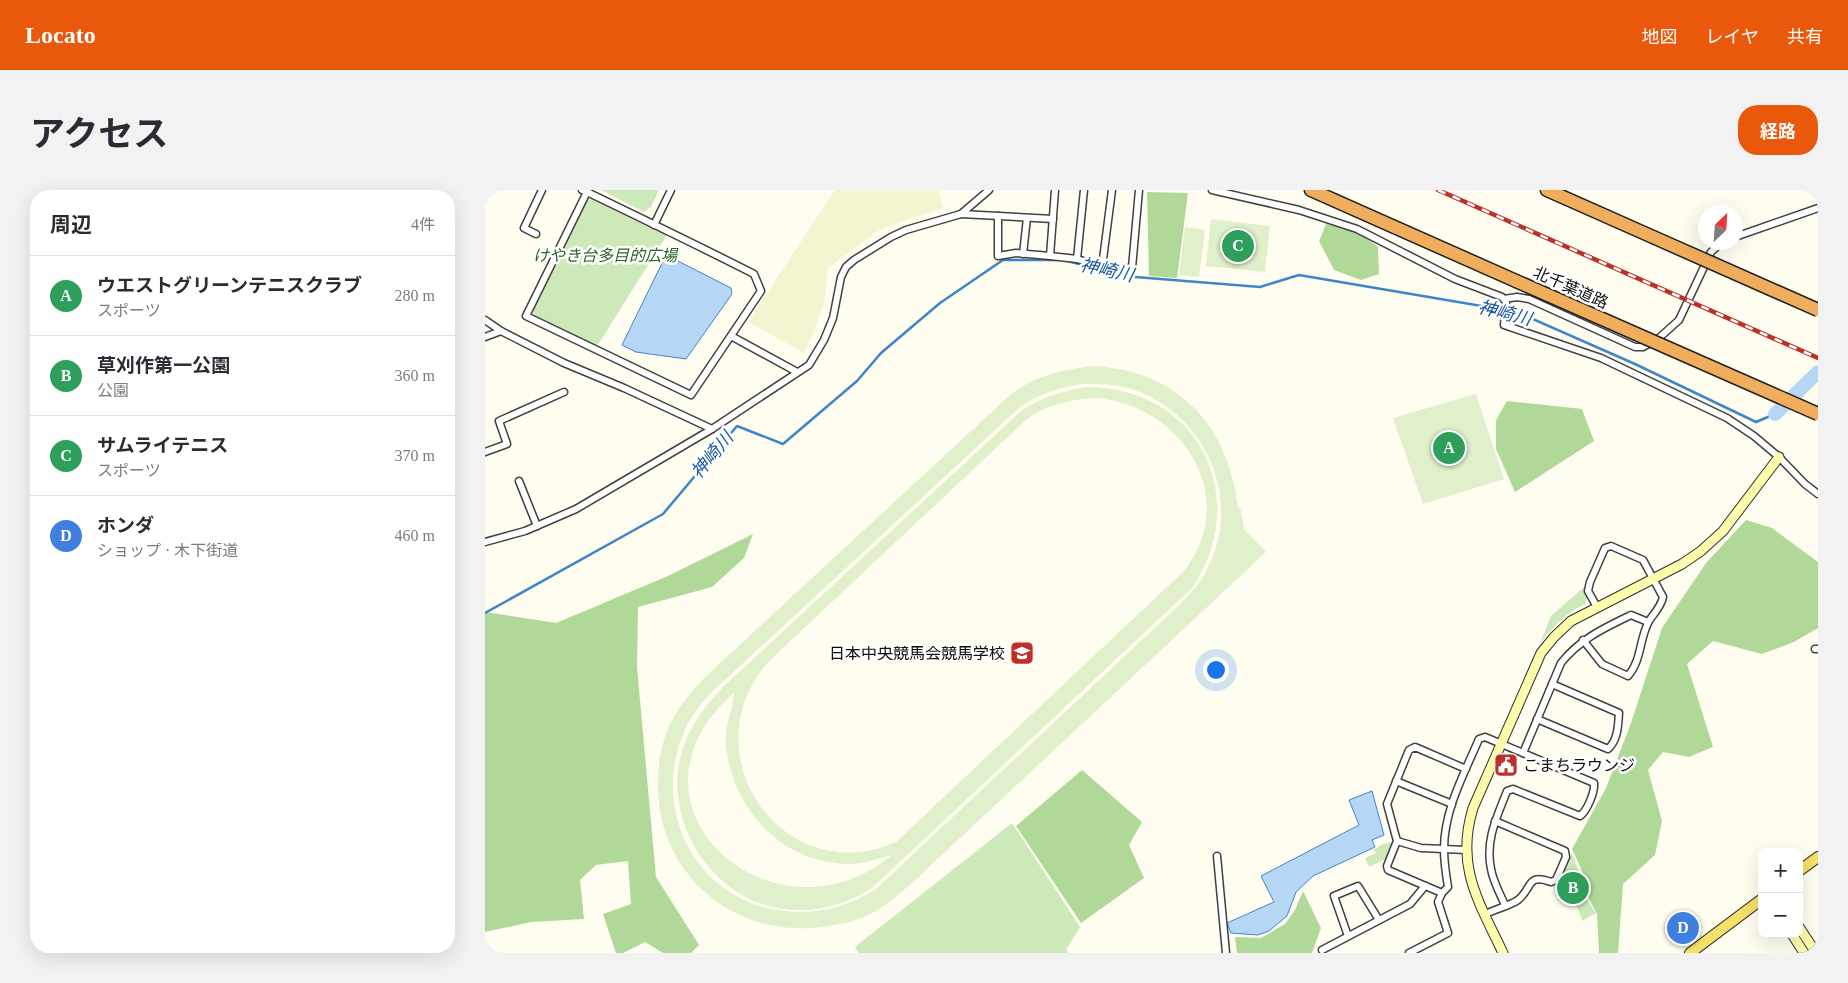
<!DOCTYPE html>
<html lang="ja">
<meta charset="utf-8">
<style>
:root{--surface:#fff;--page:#f2f2f3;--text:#2b2b33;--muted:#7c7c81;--line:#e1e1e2;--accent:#ea580c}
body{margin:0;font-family:"Times New Roman","Noto Sans JP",serif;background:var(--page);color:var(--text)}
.controls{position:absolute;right:15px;bottom:15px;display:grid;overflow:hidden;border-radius:10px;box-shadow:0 5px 20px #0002}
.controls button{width:45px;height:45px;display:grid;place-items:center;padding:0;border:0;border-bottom:1px solid var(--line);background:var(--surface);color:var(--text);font:25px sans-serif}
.compass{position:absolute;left:1213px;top:15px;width:45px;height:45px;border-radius:50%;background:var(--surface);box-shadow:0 5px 20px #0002;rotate:25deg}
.you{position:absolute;left:730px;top:479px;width:18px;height:18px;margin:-12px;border:4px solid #fff;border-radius:50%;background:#1a73e8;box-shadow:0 0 0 8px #1a73e833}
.badge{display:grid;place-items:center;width:32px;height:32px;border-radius:50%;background:var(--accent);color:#fff;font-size:16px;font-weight:700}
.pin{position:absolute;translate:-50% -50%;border:2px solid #fff;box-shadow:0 1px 5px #0006}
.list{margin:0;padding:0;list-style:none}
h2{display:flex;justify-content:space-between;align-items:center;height:65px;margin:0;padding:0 20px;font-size:21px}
h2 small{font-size:16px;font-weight:400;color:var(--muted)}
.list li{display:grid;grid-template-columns:32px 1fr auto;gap:15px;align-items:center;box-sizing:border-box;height:80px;padding:0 20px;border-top:1px solid var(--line)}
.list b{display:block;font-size:19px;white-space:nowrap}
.list p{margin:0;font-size:16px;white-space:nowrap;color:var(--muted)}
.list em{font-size:16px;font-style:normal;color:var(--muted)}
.map{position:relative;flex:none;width:1333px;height:763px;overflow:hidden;border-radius:20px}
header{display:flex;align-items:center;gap:30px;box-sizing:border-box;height:70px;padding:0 25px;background:var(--accent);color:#fff}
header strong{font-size:24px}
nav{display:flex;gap:28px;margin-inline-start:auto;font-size:18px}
.intro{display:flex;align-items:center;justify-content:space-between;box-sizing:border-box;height:120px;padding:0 30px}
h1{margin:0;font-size:35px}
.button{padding:12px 22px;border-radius:20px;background:var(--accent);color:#fff;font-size:18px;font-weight:700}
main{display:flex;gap:30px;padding:0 30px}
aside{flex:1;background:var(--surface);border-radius:20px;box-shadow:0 5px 20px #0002}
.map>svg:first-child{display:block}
.farmland{fill:#f4f4d0}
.green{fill:#cde8b9}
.forest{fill:#b0d999}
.pitch{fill:#e0f0cb;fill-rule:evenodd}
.water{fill:#b5d7f5;stroke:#3e85ca}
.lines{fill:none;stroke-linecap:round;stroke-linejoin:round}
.stream{stroke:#3e85ca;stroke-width:2.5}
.river{stroke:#b5d7f5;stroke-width:14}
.street-casing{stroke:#414141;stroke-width:9}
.secondary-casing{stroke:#303030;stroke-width:11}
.primary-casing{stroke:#1f1f1f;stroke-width:12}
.highway-casing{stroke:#1f1f1f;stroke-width:15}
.street{stroke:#fff;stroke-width:6}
.secondary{stroke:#fdfbac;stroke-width:9}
.primary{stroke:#f5e069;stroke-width:10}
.highway{stroke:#f0ad5b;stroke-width:12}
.rail-casing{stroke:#bb3029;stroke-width:4.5}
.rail{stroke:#fff;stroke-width:2.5;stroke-dasharray:8;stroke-linecap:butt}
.highway-bridge-casing{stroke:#1f1f1f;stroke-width:15;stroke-linecap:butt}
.highway-bridge{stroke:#f0ad5b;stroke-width:12}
.labels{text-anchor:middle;stroke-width:5;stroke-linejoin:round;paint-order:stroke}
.park-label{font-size:16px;font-style:italic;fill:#276420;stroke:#fff}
.street-label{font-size:16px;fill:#0e0e0e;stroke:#fff}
.poi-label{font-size:16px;fill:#0e0e0e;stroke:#fff;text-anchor:end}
.water-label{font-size:18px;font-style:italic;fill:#1a579d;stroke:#fff}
</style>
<header>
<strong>Locato</strong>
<nav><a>地図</a><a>レイヤ</a><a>共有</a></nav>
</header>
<div class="intro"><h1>アクセス</h1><a class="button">経路</a></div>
<main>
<aside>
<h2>周辺<small>4件</small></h2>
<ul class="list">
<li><span class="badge" style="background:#2e9e5b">A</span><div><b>ウエストグリーンテニスクラブ</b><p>スポーツ</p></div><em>280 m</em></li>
<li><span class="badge" style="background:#2e9e5b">B</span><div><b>草刈作第一公園</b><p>公園</p></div><em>360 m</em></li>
<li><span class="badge" style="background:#2e9e5b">C</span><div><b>サムライテニス</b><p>スポーツ</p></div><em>370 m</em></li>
<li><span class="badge" style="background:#3f7fe0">D</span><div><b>ホンダ</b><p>ショップ · 木下街道</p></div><em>460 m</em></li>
</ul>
</aside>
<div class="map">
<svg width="1333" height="763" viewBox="0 0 1333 763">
<rect width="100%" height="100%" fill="#fffdef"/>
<path class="farmland" d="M350,0H453L458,18L411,33L393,41L343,78L339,113L330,139L319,163L263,132Z"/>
<g class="green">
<path d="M116,0H174L166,17L159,22Z"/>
<path d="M107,9L182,45L112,156L49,125L48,120L101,10Z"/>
<path d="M1099,397L1102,408L1100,414C1081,423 1069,436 1055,453L1066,426Z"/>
<path d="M527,633L595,737L581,760L583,763H374L370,757Z"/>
<path d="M908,652L901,669L884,677L880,668L892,663L888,660L898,654Z"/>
<path d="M1087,663L1097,691L1096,701L1111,723L1097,731L1094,721L1078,696L1074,693Z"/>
</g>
<g class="forest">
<path d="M662,2L703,3L692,88L664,86Z"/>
<path d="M841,34L872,41L893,57L894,84L876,90L849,80L834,51Z"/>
<path d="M1022,211L1097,219L1109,251L1030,302L1011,259V230Z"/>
<path d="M1261,330L1287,338L1333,372V438L1309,452L1277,464L1228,451L1202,474L1228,557L1204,567L1178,562L1163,580L1177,631L1170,665L1138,694L1133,763H1114L1112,724L1101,703L1098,683L1087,659L1121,598L1146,533L1177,438L1221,373Z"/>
<path d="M268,344L259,368L227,397L153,417L152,477L171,687L214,755L206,763H178L160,752L138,763H131L118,724L146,714L143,671L111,675L95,690L99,729L46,732L0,742V422L71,433L183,386Z"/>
<path d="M597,580L657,632L644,655L659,688L596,733L531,636Z"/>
<path d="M818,701L836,738L827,763H752L750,747L776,748L800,734L810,720Z"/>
</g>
<g class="pitch">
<path d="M726,29L785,36L780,82L721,76Z"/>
<path d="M700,37L720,40L714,87L694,85Z"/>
<path d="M611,176C695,182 743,236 753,317L756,320L759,339L781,362L428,692C413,705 398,719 379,727C368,732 355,734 343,736C252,752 170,684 173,591C173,573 176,556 183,539C191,519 205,503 220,487L525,205C549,186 581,178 611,176ZM598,194C615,194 631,194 647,199C724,225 760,314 719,385C712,398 701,408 690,419L391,699C301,757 185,700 188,590C189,568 196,544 208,525C217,511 229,500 241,489L535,217C554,204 575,197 598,194Z"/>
<path d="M602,197C713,198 767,305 708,397L386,699C365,711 341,720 317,720C244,723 186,652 193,582C196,548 216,520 239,496L536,221C556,207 578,201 602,197ZM611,208C698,215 757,309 698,382L411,652C298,702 202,563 284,471L542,229C563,214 587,209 611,208ZM249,503C248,520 239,535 241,555C247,619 296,672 362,674C378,674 392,669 407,665C289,763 121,615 249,503Z"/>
<path d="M991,204L1019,289L938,314L908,228Z"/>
</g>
<g class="water">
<path d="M181,65L246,98L247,104L201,169L151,162L137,155Z"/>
<path d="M887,601L899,645L887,650L890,657L828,686L811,702L802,726L784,741L773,745L746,743L742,733L789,712L776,686L874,635L864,610Z"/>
</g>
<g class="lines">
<g class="stream">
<path d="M579,70L638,86L775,97L814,85L1032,122L1150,174L1271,232L1290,224"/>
<path d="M0,423L178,324L252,236L298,254L372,191L396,163L455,113L518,70H571"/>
</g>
<path class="river" d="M1290,224L1333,182"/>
<g class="street-casing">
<g id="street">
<path d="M97,0L102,2C158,29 214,56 269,84L276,101L206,205L41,126L102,2"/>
<path d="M727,0L814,20L872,39L970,89L1017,107L1021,112L1019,135L1116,168L1242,228L1269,246L1294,267L1320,294L1333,304"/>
<path d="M476,24L568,29"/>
<path d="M513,26V66L531,63L565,66L592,69L624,79L647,78L654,0"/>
<path d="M169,35L186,0"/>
<path d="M51,44L39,38L57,0"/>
<path d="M1250,47L1333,18"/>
<path d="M538,64L542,28"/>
<path d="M565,66L570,0"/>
<path d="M592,69L599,0"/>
<path d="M617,77L627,0"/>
<path d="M1019,109L1032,107L1044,109L1150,157H1158L1174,148L1194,130L1226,62L1237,52"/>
<path d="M0,130L16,141L79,173L139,198L227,239"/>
<path d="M246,146L312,182"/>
<path d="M0,147L16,141"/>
<path d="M0,262L22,254L14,231L79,202"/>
<path d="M34,291L52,336"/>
<path d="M0,352L40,341L91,319L227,239L324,175L339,150L348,128L356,87L361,77L369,70L406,47L421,40L476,24L504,0"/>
<path d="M1098,450L1117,474L1143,486C1157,470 1154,449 1164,431C1169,423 1176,417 1178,407L1158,370L1126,356L1120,358L1105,392L1103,401L1112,417"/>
<path d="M1330,459H1333"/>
<path d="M1052,529L1123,559C1133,550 1133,536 1134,523L1067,494"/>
<path d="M1038,563L1076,473C1095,449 1119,438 1146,425L1163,432"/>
<path d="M981,579L930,557L924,560L902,614L912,651L902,676L903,680L957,703L963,697C961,685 959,671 959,659C959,620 979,584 994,549L1000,547L1109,593C1110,602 1102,621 1095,626L1028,599L1022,601C1012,627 1000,650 1006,679C1008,691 1015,704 1020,715"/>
<path d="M911,591L967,614"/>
<path d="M912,651L936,658L981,660"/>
<path d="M732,666L741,763"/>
<path d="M1000,724C1009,720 1026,715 1033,710C1048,698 1041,683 1066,692L1071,690L1081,667L1080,661L1010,631"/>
<path d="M863,746L849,706L873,696L894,730"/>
<path d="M837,760L925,714L940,696"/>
<path d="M924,763L963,743L953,712L957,703"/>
</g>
</g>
<g class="secondary-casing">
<g id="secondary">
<path d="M1314,737L1331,763"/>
<path d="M1307,744L1319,763"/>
<path d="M1018,763C994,712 970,677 988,618L1056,463L1069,447L1086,431L1197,374L1216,361L1238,341L1294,267"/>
</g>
</g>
<g class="primary-casing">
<g id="primary">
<path d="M1314,681L1333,667"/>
<path d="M1205,763L1277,709"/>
</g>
</g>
<g class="highway-casing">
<g id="highway">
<path d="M826,0L1031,91"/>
<path d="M1062,0L1168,47"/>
</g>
</g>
<use href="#street" class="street"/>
<use href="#secondary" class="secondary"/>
<use href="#primary" class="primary"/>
<use href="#highway" class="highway"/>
<g class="rail-casing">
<path id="rail" d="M953,0L1333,168"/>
</g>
<use href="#rail" class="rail"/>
<g class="highway-bridge-casing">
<g id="highway-bridge">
<path d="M1168,47L1333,120"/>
<path d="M1031,91L1333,224"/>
</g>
</g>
<use href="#highway-bridge" class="highway-bridge"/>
</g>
<defs>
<g id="university-square" transform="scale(1.25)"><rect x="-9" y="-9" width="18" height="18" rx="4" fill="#bb3029" stroke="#fff"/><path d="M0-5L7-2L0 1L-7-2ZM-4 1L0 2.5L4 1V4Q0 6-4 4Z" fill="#fff"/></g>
<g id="civic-square" transform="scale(1.25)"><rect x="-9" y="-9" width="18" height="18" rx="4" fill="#bb3029" stroke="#fff"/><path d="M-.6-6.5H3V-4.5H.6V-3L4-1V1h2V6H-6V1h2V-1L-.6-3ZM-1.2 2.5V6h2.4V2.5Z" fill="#fff"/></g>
</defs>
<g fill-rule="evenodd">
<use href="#university-square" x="537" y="463"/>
<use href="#civic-square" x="1021" y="575"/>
</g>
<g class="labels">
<g class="park-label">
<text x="120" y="71">けやき台多目的広場</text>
</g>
<g class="street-label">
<text transform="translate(1086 97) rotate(24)" y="6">北千葉道路</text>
</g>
<g class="poi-label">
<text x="520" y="469">日本中央競馬会競馬学校</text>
<text x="1038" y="581" text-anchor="start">こまちラウンジ</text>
</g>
<g class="water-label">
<text transform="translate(622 80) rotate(12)" y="6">神崎川</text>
<text transform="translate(1020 123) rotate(14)" y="6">神崎川</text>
<text transform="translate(227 265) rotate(-50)" y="6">神崎川</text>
</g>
</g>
</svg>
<div class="controls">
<button>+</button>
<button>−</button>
</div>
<svg class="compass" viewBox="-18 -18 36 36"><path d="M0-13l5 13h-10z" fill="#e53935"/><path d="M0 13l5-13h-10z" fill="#7c7c81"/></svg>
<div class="you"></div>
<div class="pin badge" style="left:964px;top:258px;background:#2e9e5b">A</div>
<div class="pin badge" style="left:1088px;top:698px;background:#2e9e5b">B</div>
<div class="pin badge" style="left:753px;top:56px;background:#2e9e5b">C</div>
<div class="pin badge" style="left:1198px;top:738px;background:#3f7fe0">D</div>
</div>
</main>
